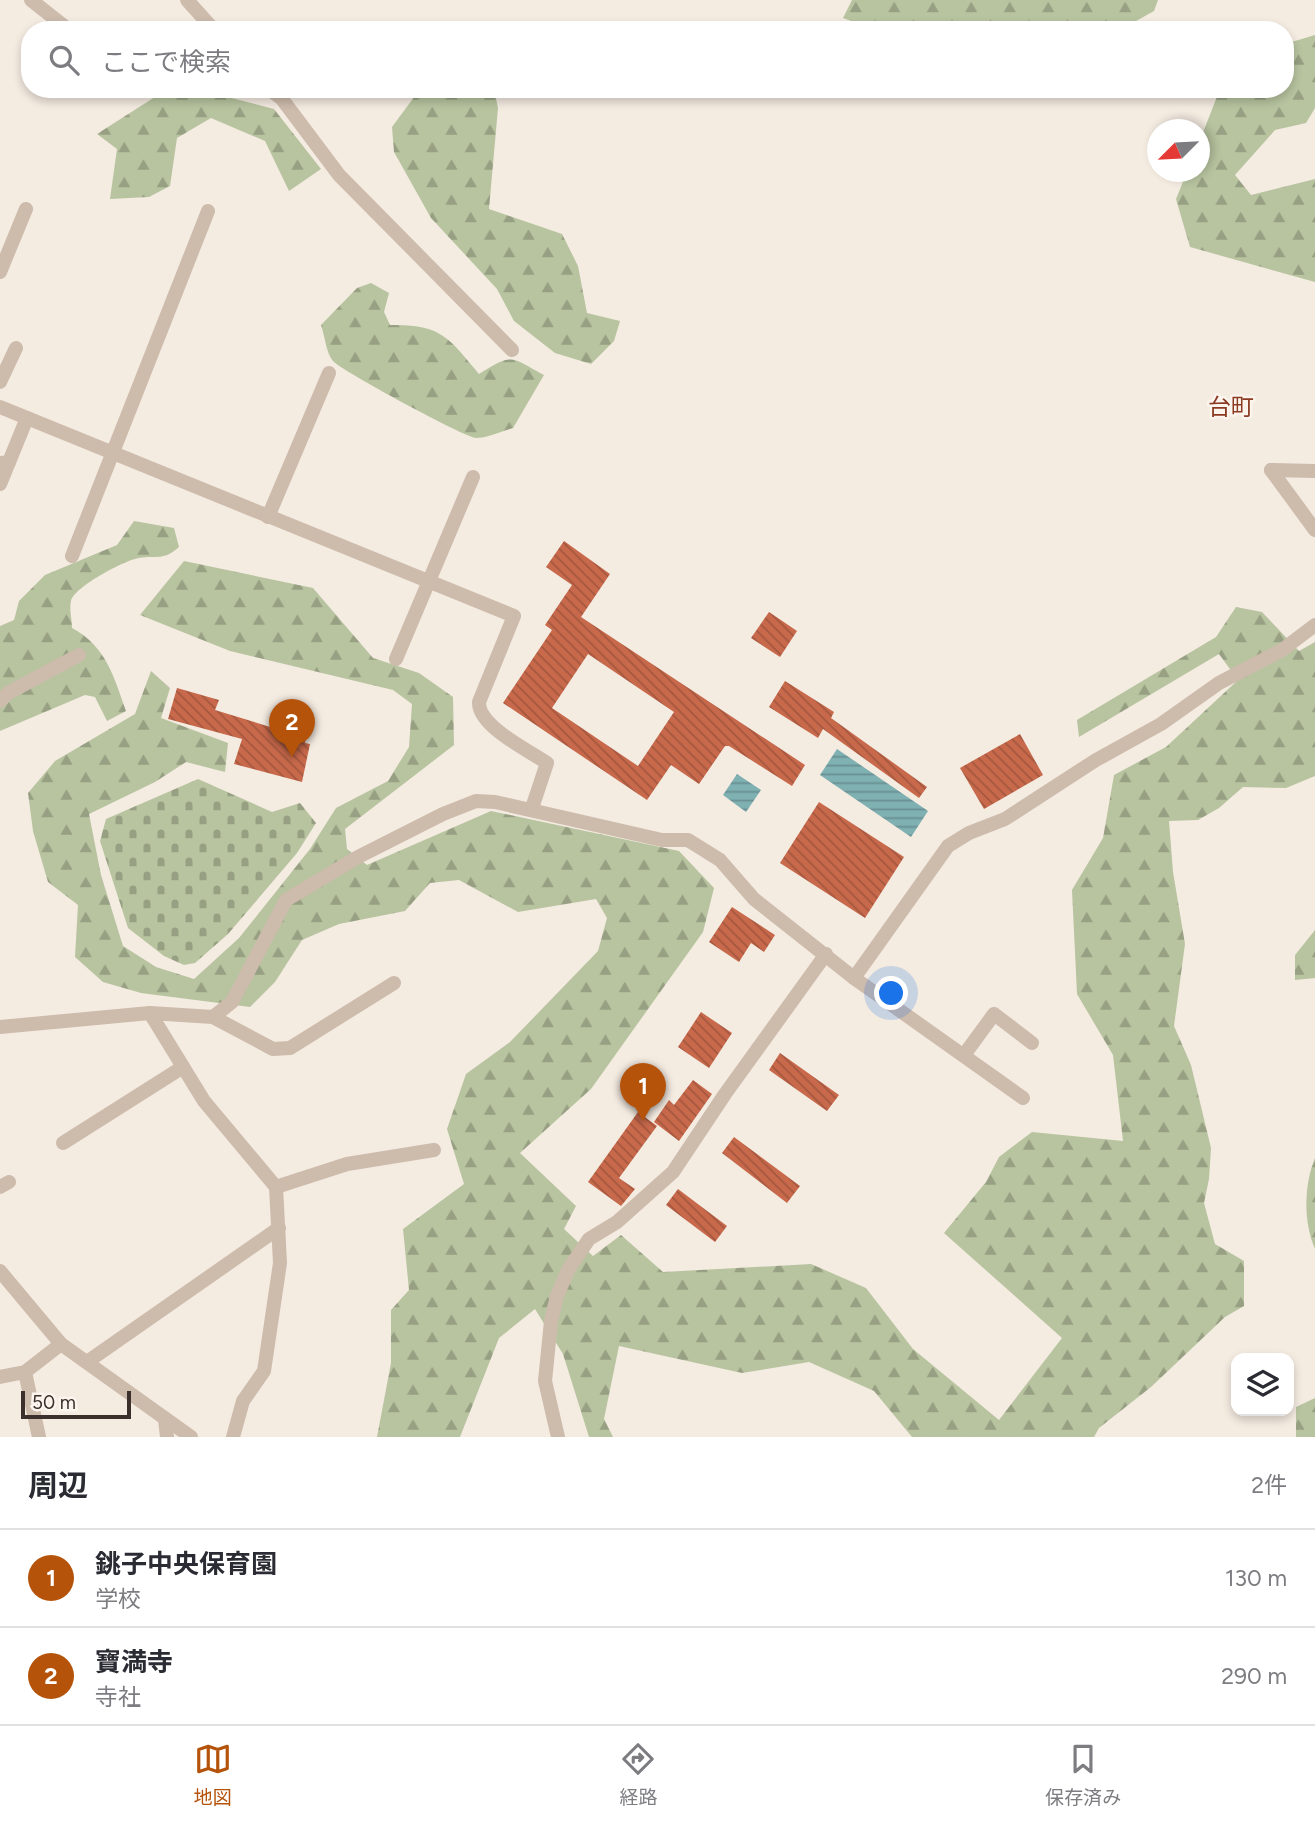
<!DOCTYPE html>
<html lang="ja">
<meta charset="utf-8">
<style>
:root{--surface:#fff;--page:#f7f7f7;--text:#2b2b33;--muted:#7c7c81;--line:#e1e1e2;--accent:#b45309}
body{margin:0;font-family:Figtree,"Noto Sans JP",sans-serif;background:var(--page);color:var(--text)}
.controls{position:absolute;right:21px;bottom:21px;display:grid;overflow:hidden;border-radius:14px;box-shadow:0 4px 10px #0003}
.controls button{width:63px;height:63px;display:grid;place-items:center;padding:0;border:0;border-bottom:2px solid var(--line);background:var(--surface);color:var(--text);font:35px sans-serif}
.compass{position:absolute;left:1147px;top:119px;width:63px;height:63px;border-radius:50%;background:var(--surface);box-shadow:0 4px 10px #0003;rotate:246deg}
.scale{position:absolute;left:21px;bottom:18px;width:110px;box-sizing:border-box;padding-left:7px;border:4px solid #3b302b;border-top:0;font-size:19px;line-height:24px;white-space:nowrap;color:#3b302b;-webkit-text-stroke:5px #fbf5ee;paint-order:stroke}
.you{position:absolute;left:892px;top:994px;width:24px;height:24px;margin:-18px;border:5px solid #fff;border-radius:50%;background:#1a73e8;box-shadow:0 0 0 10px #1a73e833}
.badge{display:grid;place-items:center;width:46px;height:46px;border-radius:50%;background:var(--accent);color:#fff;font-size:23px;font-weight:700}
.pin{position:absolute;translate:-50% -58px;filter:drop-shadow(0 2px 4px #0008)}
.pin::after{content:'';position:absolute;top:37px;width:24px;height:21px;background:inherit;clip-path:polygon(0 0,100% 0,50% 100%)}
.list{margin:0;padding:0;list-style:none}
h2{display:flex;justify-content:space-between;align-items:center;height:91px;margin:0;padding:0 28px;font-size:30px}
h2 small{font-size:23px;font-weight:400;color:var(--muted)}
.list li{display:grid;grid-template-columns:46px 1fr auto;gap:21px;align-items:center;box-sizing:border-box;height:98px;padding:0 28px;border-top:2px solid var(--line)}
.list b{display:block;font-size:26px;white-space:nowrap}
.list p{margin:0;font-size:23px;white-space:nowrap;color:var(--muted)}
.list em{font-size:23px;font-style:normal;color:var(--muted)}
.icon{flex:none;width:38px;height:38px;fill:none;stroke:currentColor;stroke-width:2;stroke-linecap:round;stroke-linejoin:round}
.map{position:relative;flex:none;width:1315px;height:1437px;overflow:hidden}
.search{position:absolute;background:var(--surface);box-shadow:0 4px 10px #0003;left:21px;right:21px;top:21px;height:77px;display:flex;align-items:center;gap:18px;box-sizing:border-box;padding:0 24px;border-radius:28px;color:var(--muted);font-size:26px}
.sheet{height:287px;background:var(--surface)}
nav{display:flex;justify-content:space-around;align-items:center;box-sizing:border-box;height:98px;border-top:2px solid var(--line);background:var(--surface);font-size:19px;color:var(--muted)}
nav a{display:grid;justify-items:center;gap:4px}
nav .on{color:var(--accent)}
.map>svg:first-child{display:block}
.forest{fill:url(#forest-firs)}
.cemetery{fill:url(#cemetery-stones)}
.water{fill:url(#water-rules)}
.building{fill:url(#building-back-hatch);fill-rule:evenodd}
.lines{fill:none;stroke-linecap:round;stroke-linejoin:round}
.minor{stroke:#cdbbac;stroke-width:14}
.labels{text-anchor:middle;stroke-width:5;stroke-linejoin:round;paint-order:stroke}
.quarter-label{font-size:23px;fill:#8c3b22;stroke:#fbf5ee}
</style>
<div class="map">
<svg width="1315" height="1437" viewBox="0 0 1315 1437">
<defs>
<pattern id="forest-firs" width="22" height="20" patternUnits="userSpaceOnUse" patternTransform="scale(1.75)"><rect width="22" height="20" fill="#b8c4a0"/><path d="M5 1l3.5 6h-7zM16 11l3.5 6h-7z" fill="#97a083"/></pattern>
<pattern id="cemetery-stones" width="16" height="16" patternUnits="userSpaceOnUse" patternTransform="scale(1.75)"><rect width="16" height="16" fill="#b8c4a0"/><path d="M2 7V4a2 2 0 0 1 4 0v3zM10 15v-3a2 2 0 0 1 4 0v3z" fill="#97a083"/></pattern>
<pattern id="water-rules" width="6" height="5" patternUnits="userSpaceOnUse" patternTransform="scale(1.75)"><rect width="6" height="5" fill="#7fb0b2"/><path d="M0 2.5h6" fill="none" stroke="#699091"/></pattern>
<pattern id="building-back-hatch" width="6" height="6" patternUnits="userSpaceOnUse" patternTransform="scale(1.75)"><rect width="6" height="6" fill="#c8694b"/><path d="M-1 5l2 2M0 0l6 6M5-1l2 2" fill="none" stroke="#a4573f"/></pattern>
</defs>
<rect width="100%" height="100%" fill="#f4ebe1"/>
<g class="forest">
<path d="M852,0H1158L1154,11L1120,30H875L843,18Z"/>
<path d="M1315,35V108L1306,123L1275,130L1235,175L1251,195L1315,179V282L1190,247L1176,199L1187,172H1200V140L1220,89H1285V44Z"/>
<path d="M420,89H494L498,108L489,209L562,234L578,266L587,313L620,321L614,341L591,364L555,353L514,321L497,289L431,218L394,152L392,127Z"/>
<path d="M196,93L216,94L274,109L321,169L289,191L265,141L211,118L177,138L170,186L149,197L110,199L117,149L97,134L158,95Z"/>
<path d="M371,283L389,293L384,312L390,325C441,324 448,337 479,374C513,353 509,356 544,375L513,428C502,431 487,438 476,438C466,438 340,370 333,361C326,353 325,336 321,325L357,288Z"/>
<path d="M134,521L174,528L179,547C163,561 159,555 139,558C125,560 74,587 71,601C69,609 72,620 72,628C106,646 114,677 126,711L107,721L95,697L85,695L0,731V626L14,620L19,601L45,575L117,545Z"/>
<path d="M184,561L313,588L373,658L419,673L453,697L454,745L345,829L347,849L367,865L491,811L679,851L714,888L703,932L591,1089L520,1153L576,1206L564,1229L593,1256L621,1235L663,1272L811,1264L866,1288L913,1349L999,1420L1062,1338L944,1233L986,1182L999,1157L1032,1132L1123,1141L1113,1055L1077,994L1072,890L1103,838L1114,775L1166,747L1238,680L1219,654L1079,737L1077,720L1216,637L1236,607L1262,612L1299,651L1315,642V776L1286,788L1243,787L1219,808L1198,820L1169,821L1173,872L1185,944L1174,1026L1191,1065L1211,1148L1209,1179L1204,1203L1215,1244L1244,1261V1306L1225,1317L1151,1387L1099,1428L1094,1437H912L874,1391L809,1362L742,1373L619,1346L604,1419L613,1437H589L563,1354L535,1309L499,1338L460,1437H377L391,1363V1310L409,1290L403,1229L464,1184L447,1129L466,1074L510,1042L598,951L607,918L596,899L518,912L459,880L430,883L405,911L339,924L302,940L275,982L250,1007L141,993L103,982L75,957L78,905L48,882L33,831L28,793L55,761L135,714L151,671L170,688L161,718L228,743L225,772L186,762L155,782L89,814L101,875L123,946L156,967L194,979L239,938L310,849L336,808L388,781L409,747L412,704L393,690L230,651L140,615Z"/>
<path d="M1315,930V978L1295,980V955Z"/>
<path d="M1315,1158V1249C1303,1222 1304,1184 1315,1158Z"/>
<path d="M1315,1398V1437H1296V1407Z"/>
</g>
<path class="cemetery" d="M198,779L272,812L300,803L316,823L297,853L228,934L195,963L184,965L164,956L128,928L100,841L106,819Z"/>
<g class="water">
<path d="M837,749L928,811L911,837L820,775Z"/>
<path d="M737,774L761,790L746,812L723,795Z"/>
</g>
<g class="building">
<path d="M564,541L610,574L581,617L805,765L792,786L729,746H725L699,784L671,765L647,800L503,703L552,630L545,625L572,585L546,567ZM588,654L674,712L638,766L552,708Z"/>
<path d="M769,612L797,631L780,657L751,638Z"/>
<path d="M785,681L834,712L831,718L927,787L919,798L823,729L818,738L769,707Z"/>
<path d="M177,688L219,700L215,710L306,738L305,743L310,744L302,782L234,764L242,739L168,719Z"/>
<path d="M1020,734L1043,775L984,809L960,768Z"/>
<path d="M819,802L904,857L865,918L780,863Z"/>
<path d="M732,907L775,935L764,952L751,943L739,962L709,942Z"/>
<path d="M701,1012L732,1033L709,1068L678,1047Z"/>
<path d="M780,1053L839,1095L827,1111L769,1070Z"/>
<path d="M693,1080L712,1094L679,1141L654,1122L669,1100L674,1105Z"/>
<path d="M638,1112L657,1126L619,1178L635,1189L621,1206L588,1182Z"/>
<path d="M734,1137L800,1186L787,1203L722,1153Z"/>
<path d="M678,1189L727,1226L715,1242L666,1205Z"/>
</g>
<g class="lines">
<g class="minor">
<path d="M31,0L69,30"/>
<path d="M187,0L214,30"/>
<path d="M269,89L282,99L339,175L512,350"/>
<path d="M0,272L26,209"/>
<path d="M0,382L16,348"/>
<path d="M0,407L514,616L479,702C478,726 528,750 547,763L532,808"/>
<path d="M0,463L9,462L27,418"/>
<path d="M1271,470L1315,530"/>
<path d="M1271,470L1315,471"/>
<path d="M0,484L9,462"/>
<path d="M268,517L329,373"/>
<path d="M72,556L208,211"/>
<path d="M396,659L473,477"/>
<path d="M0,701L8,693L79,655"/>
<path d="M854,978L948,846L969,833L1005,819L1096,760L1161,724L1219,683L1282,650L1315,625"/>
<path d="M150,1013L204,1101L276,1187L280,1263L264,1371L243,1401L233,1437"/>
<path d="M213,1017L273,1049L290,1048L394,983"/>
<path d="M0,1027L150,1013L213,1017L232,1002L286,900L358,857L443,814L476,801L495,802L662,840H688L720,860L754,899L854,978L1023,1098"/>
<path d="M964,1055L994,1014L1032,1043"/>
<path d="M63,1143L183,1067"/>
<path d="M0,1187L9,1182"/>
<path d="M276,1187L347,1164L434,1150"/>
<path d="M0,1271L61,1344L191,1437"/>
<path d="M87,1362L279,1228"/>
<path d="M25,1372L39,1437"/>
<path d="M0,1377L25,1372L61,1344"/>
<path d="M165,1419L167,1437"/>
<path d="M558,1437L545,1381L551,1321L557,1296L568,1270L589,1239L617,1222L673,1172L725,1094L826,954"/>
</g>
</g>
<g class="labels">
<g class="quarter-label">
<text x="1231" y="415">台町</text>
</g>
</g>
</svg>
<div class="controls">
<button><svg class="icon" aria-label="layers" viewBox="0 0 24 24"><path d="M12 4l9 5-9 5-9-5zM3 14l9 5 9-5"/></svg></button>
</div>
<svg class="compass" viewBox="-18 -18 36 36"><path d="M0-13l5 13h-10z" fill="#e53935"/><path d="M0 13l5-13h-10z" fill="#7c7c81"/></svg>
<div class="scale">50 m</div>
<div class="you"></div>
<div class="pin badge" style="left:643px;top:1121px">1</div>
<div class="pin badge" style="left:292px;top:757px">2</div>
<div class="search"><svg class="icon" aria-label="search" viewBox="0 0 24 24"><circle cx="10" cy="10" r="6"/><path d="M15 15l6 6"/></svg>ここで検索</div>
</div>
<section class="sheet">
<h2>周辺<small>2件</small></h2>
<ul class="list">
<li><span class="badge">1</span><div><b>銚子中央保育園</b><p>学校</p></div><em>130 m</em></li>
<li><span class="badge">2</span><div><b>寶満寺</b><p>寺社</p></div><em>290 m</em></li>
</ul>
</section>
<nav>
<a class="on"><svg class="icon" aria-label="map" viewBox="0 0 24 24"><path d="M3 6l6-2 6 2 6-2v14l-6 2-6-2-6 2zM9 4v14M15 6v14"/></svg>地図</a>
<a><svg class="icon" aria-label="directions" viewBox="0 0 24 24"><path d="M12 3l9 9-9 9-9-9zM9 14v-3h6M13 9l2 2-2 2"/></svg>経路</a>
<a><svg class="icon" aria-label="saved" viewBox="0 0 24 24"><path d="M7 4h10v16l-5-4-5 4z"/></svg>保存済み</a>
</nav>
